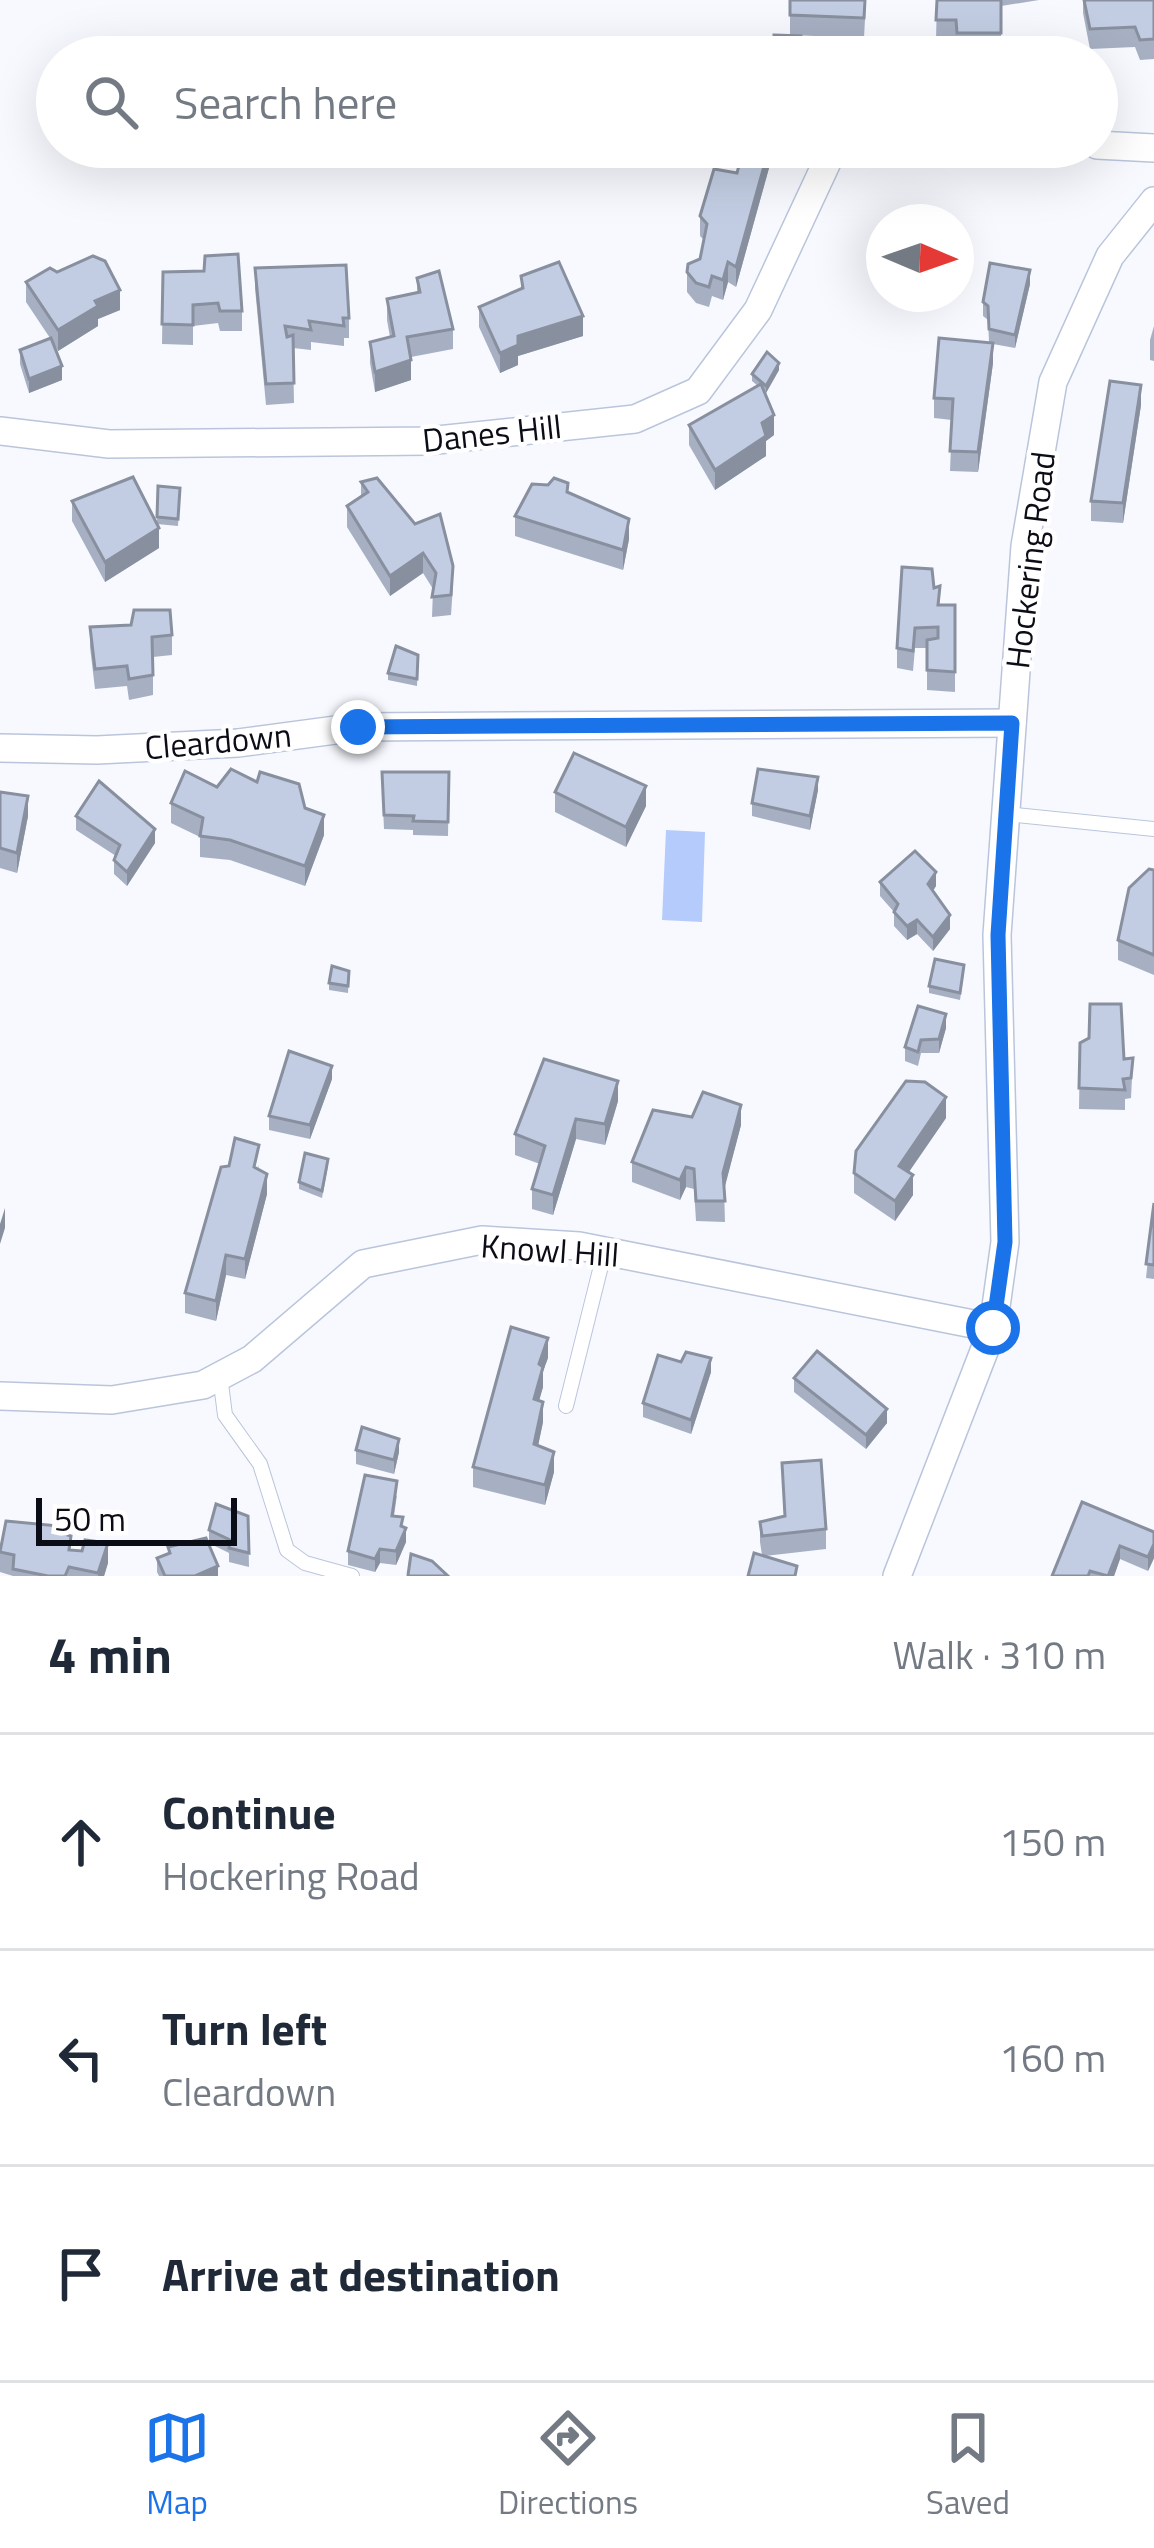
<!DOCTYPE html>
<meta charset="utf-8">
<style>
:root{--surface:#fff;--page:#f2f2f3;--text:#1f2937;--muted:#747a83;--line:#e0e1e3;--accent:#1a73e8}
body{margin:0;font-family:"Titillium Web",sans-serif;background:var(--page);color:var(--text)}
.compass{position:absolute;left:866px;top:204px;width:108px;height:108px;border-radius:50%;background:var(--surface);box-shadow:0 12px 48px #0002;rotate:92deg}
.scale{position:absolute;left:36px;bottom:30px;width:201px;box-sizing:border-box;padding-left:12px;border:6px solid #0a0d15;border-top:0;font-size:33px;line-height:42px;white-space:nowrap;color:#0a0d15;-webkit-text-stroke:9px #fff;paint-order:stroke}
.stop{position:absolute;width:36px;height:36px;margin:-27px;border:9px solid #1a73e8;border-radius:50%;background:#fff}
.stop.end{background:#1a73e8;border-color:#fff;box-shadow:0 3px 12px #0008}
.list{margin:0;padding:0;list-style:none}
h2{display:flex;justify-content:space-between;align-items:center;height:156px;margin:0;padding:0 48px;font-size:51px}
h2 small{font-size:39px;font-weight:400;color:var(--muted)}
.list li{display:grid;grid-template-columns:78px 1fr auto;gap:36px;align-items:center;box-sizing:border-box;height:216px;padding:0 48px;border-top:3px solid var(--line)}
.list b{display:block;font-size:45px;white-space:nowrap}
.list p{margin:0;font-size:39px;white-space:nowrap;color:var(--muted)}
.list em{font-size:39px;font-style:normal;color:var(--muted)}
.icon{flex:none;width:66px;height:66px;fill:none;stroke:currentColor;stroke-width:2;stroke-linecap:round;stroke-linejoin:round}
.map{position:relative;flex:none;width:1154px;height:1576px;overflow:hidden}
.search{position:absolute;background:var(--surface);box-shadow:0 12px 48px #0002;left:36px;right:36px;top:36px;height:132px;display:flex;align-items:center;gap:30px;box-sizing:border-box;padding:0 42px;border-radius:66px;color:var(--muted);font-size:45px}
.sheet{height:804px;background:var(--surface)}
nav{display:flex;justify-content:space-around;align-items:center;box-sizing:border-box;height:168px;border-top:3px solid var(--line);background:var(--surface);font-size:33px;color:var(--muted)}
nav a{display:grid;justify-items:center;gap:6px}
nav .on{color:var(--accent)}
.map>svg:first-child{display:block}
.green{fill:#b4cbfc}
.lines{fill:none;stroke-linecap:round;stroke-linejoin:round}
.lane-casing{stroke:#bac5dc;stroke-width:16}
.street-casing{stroke:#bac5dc;stroke-width:30}
.lane{stroke:#fff;stroke-width:14}
.street{stroke:#fff;stroke-width:27}
.wall{fill:#a7b0c3}
.shaded-wall{fill:#88909f}
.building{fill:#c2cde3;stroke:#88909f;stroke-width:3}
.route{stroke:#1a73e8;stroke-width:15}
.labels{text-anchor:middle;stroke-width:9;stroke-linejoin:round;paint-order:stroke}
.street-label{font-size:33px;fill:#0a0d15;stroke:#fff}
</style>
<div class="map">
<svg width="1154" height="1576" viewBox="0 0 1154 1576">
<rect width="100%" height="100%" fill="#f7f9fe"/>
<path class="green" d="M666,830L705,832L702,922L662,920Z"/>
<g class="lines">
<g class="lane-casing">
<g id="lane">
<path d="M1006,814L1154,829"/>
<path d="M220,1376L225,1415L260,1464L287,1550L305,1563L352,1576"/>
<path d="M566,1406L605,1250"/>
</g>
</g>
<g class="street-casing">
<g id="street">
<path d="M1097,145L1154,148"/>
<path d="M0,431L109,444L428,441L635,419L698,391L758,310L834,147"/>
<path d="M0,748L97,750L238,743L358,727L1012,723"/>
<path d="M0,1396L112,1400L203,1385L252,1359L363,1264L482,1240L579,1246L993,1328"/>
<path d="M897,1576L993,1328L1005,1242L997,935L1025,546L1053,382L1110,256L1154,201"/>
</g>
</g>
<use href="#lane" class="lane"/>
<use href="#street" class="street"/>
</g>
<g class="wall">
<path d="M790,0H866L864,38L790,35Z"/>
<path d="M937,0H1039L1001,6V53H957L956,40H936Z"/>
<path d="M1083,0H1154V59L1140,60L1135,47L1090,49L1083,13Z"/>
<path d="M769,168L736,287L728,282L723,300L712,296L709,307L696,303L687,292V272L700,259L704,240L700,236V216L737,173Z"/>
<path d="M255,268L349,318V338H344V346L311,342V350L293,348L294,403L266,405L255,288Z"/>
<path d="M163,272L242,311V331H220L218,323L193,326V345L162,344Z"/>
<path d="M521,276L583,336L518,356V365L500,373L479,327V307L521,289Z"/>
<path d="M417,278L453,329V349L411,357V380L375,392L370,363V342L390,337L387,320V299L417,292Z"/>
<path d="M26,282L120,310L98,319V326L58,351L53,343L62,380L29,393L20,364V350L50,338L26,302Z"/>
<path d="M1030,284L1015,348L993,344V363L978,472L950,471L952,420L934,418V398L989,342L988,320L983,316V302Z"/>
<path d="M1154,326V361L1150,360V340Z"/>
<path d="M779,370L766,393L764,391L774,435L766,441V456L715,490L689,445V425L758,386L752,381V374Z"/>
<path d="M1141,405L1123,523L1091,521V501Z"/>
<path d="M361,482L453,586L451,615L432,617L433,589L423,573L390,596L347,527V506L361,497Z"/>
<path d="M158,486L180,488L178,526L157,524L159,548L105,582L72,521V501L157,523Z"/>
<path d="M568,492L629,539L623,570L515,536V516Z"/>
<path d="M934,588L940,605H955V692L927,690V648H915L913,671L897,668V648Z"/>
<path d="M90,627L172,635V655L153,657V695L129,700L127,686L95,689L90,647Z"/>
<path d="M418,655L417,686L388,680V673Z"/>
<path d="M449,772L448,836L413,835V830L384,829L382,786Z"/>
<path d="M217,787L305,808L324,835L305,886L230,860L200,857V837L171,823V803Z"/>
<path d="M818,790L810,830L752,816V803Z"/>
<path d="M0,792L28,816L17,873L0,868Z"/>
<path d="M555,792L646,806L626,847L555,812Z"/>
<path d="M76,816L155,843L127,886L114,874V860L116,856L76,830Z"/>
<path d="M1154,870V975L1118,960V940Z"/>
<path d="M880,882L936,886L933,891L950,929L933,951L917,934L907,940L894,926V912L880,896Z"/>
<path d="M349,971L348,993L329,990V983Z"/>
<path d="M964,972L960,1000L929,993V986Z"/>
<path d="M946,1028L939,1053H921L918,1066L905,1061V1047Z"/>
<path d="M1089,1038L1124,1059L1133,1058L1131,1098L1125,1099V1110L1079,1109L1080,1043Z"/>
<path d="M332,1079L310,1139L269,1130V1116Z"/>
<path d="M618,1101L605,1145L576,1139L553,1215L532,1209V1189L540,1164L515,1155V1134Z"/>
<path d="M946,1118L909,1172L913,1195L895,1221L854,1193V1173Z"/>
<path d="M741,1125L724,1188L725,1222L696,1221L694,1189L686,1187L680,1200L632,1182V1162Z"/>
<path d="M259,1165L258,1169L267,1194L245,1279L226,1275L216,1321L185,1313V1293Z"/>
<path d="M328,1166L322,1198L299,1189V1182Z"/>
<path d="M1154,1203V1279L1146,1278Z"/>
<path d="M548,1358L543,1371V1387L539,1400L543,1422L538,1446L554,1472L545,1505L473,1487V1467Z"/>
<path d="M681,1362L711,1372L691,1434L643,1417V1403Z"/>
<path d="M794,1378L887,1423L866,1449L794,1392Z"/>
<path d="M356,1450L399,1452L394,1474L356,1464Z"/>
<path d="M782,1463L826,1529V1549L765,1556L797,1576L762,1555L760,1542V1522L784,1516Z"/>
<path d="M397,1495L394,1516L403,1527L406,1542L396,1565L380,1563L375,1572L348,1565V1551Z"/>
<path d="M248,1516L249,1567L229,1562V1553L209,1543V1530Z"/>
<path d="M1154,1532V1558L1148,1571L1120,1559L1114,1576H1052Z"/>
<path d="M59,1533L71,1550L108,1563L104,1576H13L0,1572V1547Z"/>
<path d="M168,1547L218,1576H159L157,1572V1558L168,1554Z"/>
</g>
<g class="shaded-wall">
<path d="M769,148V168L736,287V267Z"/>
<path d="M728,262V282L723,300V280Z"/>
<path d="M1030,270V284L1015,348V335Z"/>
<path d="M120,290V310L98,319V326L58,351V330L95,301Z"/>
<path d="M583,316V336L518,356V365L500,373V353L518,336Z"/>
<path d="M993,343V363L978,472V452Z"/>
<path d="M411,360V380L375,392V372Z"/>
<path d="M779,363V370L766,393V386Z"/>
<path d="M62,366V380L29,393V379Z"/>
<path d="M1141,385V405L1123,523V503Z"/>
<path d="M774,415V435L766,441V456L715,490V470L762,423Z"/>
<path d="M629,519V539L623,570V550Z"/>
<path d="M159,528V548L105,582V562Z"/>
<path d="M423,553V573L390,596V576Z"/>
<path d="M818,777V790L810,830V816Z"/>
<path d="M646,786V806L626,847V827Z"/>
<path d="M28,796V816L17,873V853Z"/>
<path d="M324,815V835L305,886V866Z"/>
<path d="M155,829V843L127,886V872Z"/>
<path d="M936,872V886L928,898V884Z"/>
<path d="M950,915V929L933,951V937Z"/>
<path d="M917,920V934L907,940V926Z"/>
<path d="M946,1014V1028L939,1053V1039Z"/>
<path d="M332,1066V1079L310,1139V1125Z"/>
<path d="M618,1081V1101L605,1145V1124Z"/>
<path d="M946,1097V1118L899,1186V1166Z"/>
<path d="M741,1105V1125L723,1194V1173Z"/>
<path d="M576,1119V1139L553,1215V1195Z"/>
<path d="M686,1167V1187L680,1200V1180Z"/>
<path d="M267,1174V1194L245,1279V1259Z"/>
<path d="M913,1175V1195L895,1221V1201Z"/>
<path d="M5,1208V1228L0,1244V1224Z"/>
<path d="M226,1255V1275L216,1321V1301Z"/>
<path d="M548,1338V1358L543,1371V1387L534,1419V1399L539,1364Z"/>
<path d="M711,1358V1372L691,1434V1420Z"/>
<path d="M543,1402V1422L534,1465V1444Z"/>
<path d="M887,1409V1423L866,1449V1435Z"/>
<path d="M399,1439V1452L394,1474V1460Z"/>
<path d="M554,1452V1472L545,1505V1485Z"/>
<path d="M406,1528V1542L396,1565V1551Z"/>
<path d="M108,1543V1563L104,1576H98Z"/>
<path d="M1154,1544V1558L1148,1571V1557Z"/>
<path d="M1120,1546V1559L1114,1576H1108Z"/>
<path d="M380,1549V1563L375,1572V1559Z"/>
<path d="M218,1566V1576H195Z"/>
</g>
<g class="building">
<path d="M790,0H865L864,18L790,15Z"/>
<path d="M937,0H1001V33H957L956,20H936Z"/>
<path d="M1084,0H1154V39L1140,40L1135,27L1090,29Z"/>
<path d="M774,35L801,36L802,57H774Z"/>
<path d="M744,147L769,148L736,267L728,262L723,280L712,276L709,287L696,283L687,272L688,264L700,259L707,224L700,216L714,169L737,173Z"/>
<path d="M238,254L242,311H220L218,303L193,305V325L162,324L163,272L204,271L205,256Z"/>
<path d="M93,256L105,261L120,290L95,301L98,306L58,330L26,282L50,268L57,272Z"/>
<path d="M559,262L583,316L518,336V345L500,353L479,307L523,288L521,276Z"/>
<path d="M990,263L1030,270L1015,335L989,329L988,306L983,302Z"/>
<path d="M346,265L349,318H343L344,326L309,321L311,330L285,326L287,337L293,335L294,383L266,384L255,268Z"/>
<path d="M439,271L453,329L407,337L411,360L375,372L370,342L394,336L387,299L420,292L417,278Z"/>
<path d="M51,338L62,366L29,379L20,350Z"/>
<path d="M939,338L993,343L978,452L950,451L953,399L934,398Z"/>
<path d="M767,352L779,363L766,386L752,374Z"/>
<path d="M1110,381L1141,385L1123,503L1091,501Z"/>
<path d="M761,384L774,415L762,423L766,436L715,470L689,425Z"/>
<path d="M133,477L159,528L105,562L72,501Z"/>
<path d="M377,478L415,524L440,514L453,566L451,595L432,597L436,573L423,553L390,576L347,506L368,492L361,482Z"/>
<path d="M554,478L568,483L567,492L629,519L623,550L515,516L532,484L548,485Z"/>
<path d="M158,486L180,488L178,519L157,517Z"/>
<path d="M902,567L932,569L934,588L940,586L938,605H955V672L927,670V640L938,638V627L915,628L913,651L897,648Z"/>
<path d="M134,610H170L172,635L152,637L153,675L129,679L127,666L95,669L90,627L131,625Z"/>
<path d="M396,646L418,655L417,679L388,673Z"/>
<path d="M574,753L646,786L626,827L555,792Z"/>
<path d="M231,769L257,782L260,772L299,784L305,808L324,815L305,866L230,840L200,836L203,818L171,803L185,771L217,787Z"/>
<path d="M758,769L818,777L810,816L752,803Z"/>
<path d="M382,772H449L448,822L413,821L414,816L384,815Z"/>
<path d="M99,781L155,829L127,872L114,860L120,845L76,816Z"/>
<path d="M0,792L28,796L17,853L0,848Z"/>
<path d="M915,851L936,872L928,884L950,915L933,937L917,920L907,926L894,912L898,904L880,882Z"/>
<path d="M1149,869L1154,870V955L1118,940L1129,888Z"/>
<path d="M935,959L964,965L960,993L929,986Z"/>
<path d="M332,966L349,971L348,986L329,983Z"/>
<path d="M1090,1004H1121L1124,1059L1133,1058L1131,1078L1123,1079L1125,1090L1079,1088L1080,1043L1089,1038Z"/>
<path d="M918,1006L946,1014L939,1039L921,1040L918,1052L905,1047Z"/>
<path d="M289,1051L332,1066L310,1125L269,1116Z"/>
<path d="M544,1059L618,1081L605,1124L576,1119L553,1195L532,1189L545,1146L515,1134Z"/>
<path d="M906,1081L925,1082L946,1097L899,1166L913,1175L895,1201L854,1173L856,1151Z"/>
<path d="M703,1092L741,1105L723,1173L725,1201H696L694,1169L686,1167L680,1180L632,1162L653,1110L692,1117Z"/>
<path d="M235,1138L259,1145L254,1167L267,1174L245,1259L226,1255L216,1301L185,1293L221,1167L229,1166Z"/>
<path d="M305,1153L328,1159L322,1191L299,1182Z"/>
<path d="M1154,1203V1265L1146,1264Z"/>
<path d="M511,1327L548,1338L539,1364L543,1367L534,1399L543,1402L534,1444L554,1452L545,1485L473,1467Z"/>
<path d="M817,1351L887,1409L866,1435L794,1378Z"/>
<path d="M686,1352L711,1358L691,1420L643,1403L658,1355L681,1362Z"/>
<path d="M362,1427L399,1439L394,1460L356,1450Z"/>
<path d="M821,1460L826,1529L762,1536L760,1522L785,1516L782,1463Z"/>
<path d="M365,1475L397,1481L392,1516L403,1517L401,1526L406,1528L396,1551L380,1549L375,1559L348,1551Z"/>
<path d="M1082,1502L1154,1532V1544L1148,1557L1120,1546L1108,1576L1090,1571L1088,1576H1052Z"/>
<path d="M216,1504L248,1516L249,1553L229,1548L230,1540L209,1530Z"/>
<path d="M6,1521L59,1526L58,1532L71,1536L69,1550L82,1551L85,1540L108,1543L98,1573L69,1567L65,1576H48L13,1569L14,1555L0,1552Z"/>
<path d="M206,1538L218,1566L195,1576H165L157,1558L170,1553L168,1547Z"/>
<path d="M754,1553L797,1566L795,1576H748Z"/>
<path d="M411,1554L432,1561L448,1576H409L408,1575Z"/>
</g>
<g class="lines">
<path class="route" d="M358,727L1012,723L998,935L1005,1242L993,1328"/>
</g>
<g class="labels">
<g class="street-label">
<text transform="translate(492 433) rotate(-6)" y="12">Danes Hill</text>
<text transform="translate(1030 560) rotate(-83)" y="12">Hockering Road</text>
<text transform="translate(218 741) rotate(-5)" y="12">Cleardown</text>
<text transform="translate(550 1250) rotate(4)" y="12">Knowl Hill</text>
</g>
</g>
</svg>
<svg class="compass" viewBox="-18 -18 36 36"><path d="M0-13l5 13h-10z" fill="#e53935"/><path d="M0 13l5-13h-10z" fill="#747a83"/></svg>
<div class="scale">50 m</div>
<div class="stop" style="left:993px;top:1328px"></div>
<div class="stop end" style="left:358px;top:727px"></div>
<div class="search"><svg class="icon" aria-label="search" viewBox="0 0 24 24"><circle cx="10" cy="10" r="6"/><path d="M15 15l6 6"/></svg>Search here</div>
</div>
<section class="sheet">
<h2>4 min<small>Walk · 310 m</small></h2>
<ul class="list">
<li><svg class="icon" aria-label="ahead" viewBox="0 0 24 24"><path d="M12 20V5M6 11l6-6 6 6"/></svg><div><b>Continue</b><p>Hockering Road</p></div><em>150 m</em></li>
<li><svg class="icon" aria-label="left" viewBox="0 0 24 24"><path d="M17 20v-9H6M10 6l-5 5 5 5"/></svg><div><b>Turn left</b><p>Cleardown</p></div><em>160 m</em></li>
<li><svg class="icon" aria-label="arrive" viewBox="0 0 24 24"><path d="M6 21V4h12l-3 4 3 4H6"/></svg><div><b>Arrive at destination</b></div></li>
</ul>
</section>
<nav>
<a class="on"><svg class="icon" aria-label="map" viewBox="0 0 24 24"><path d="M3 6l6-2 6 2 6-2v14l-6 2-6-2-6 2zM9 4v14M15 6v14"/></svg>Map</a>
<a><svg class="icon" aria-label="directions" viewBox="0 0 24 24"><path d="M12 3l9 9-9 9-9-9zM9 14v-3h6M13 9l2 2-2 2"/></svg>Directions</a>
<a><svg class="icon" aria-label="saved" viewBox="0 0 24 24"><path d="M7 4h10v16l-5-4-5 4z"/></svg>Saved</a>
</nav>
